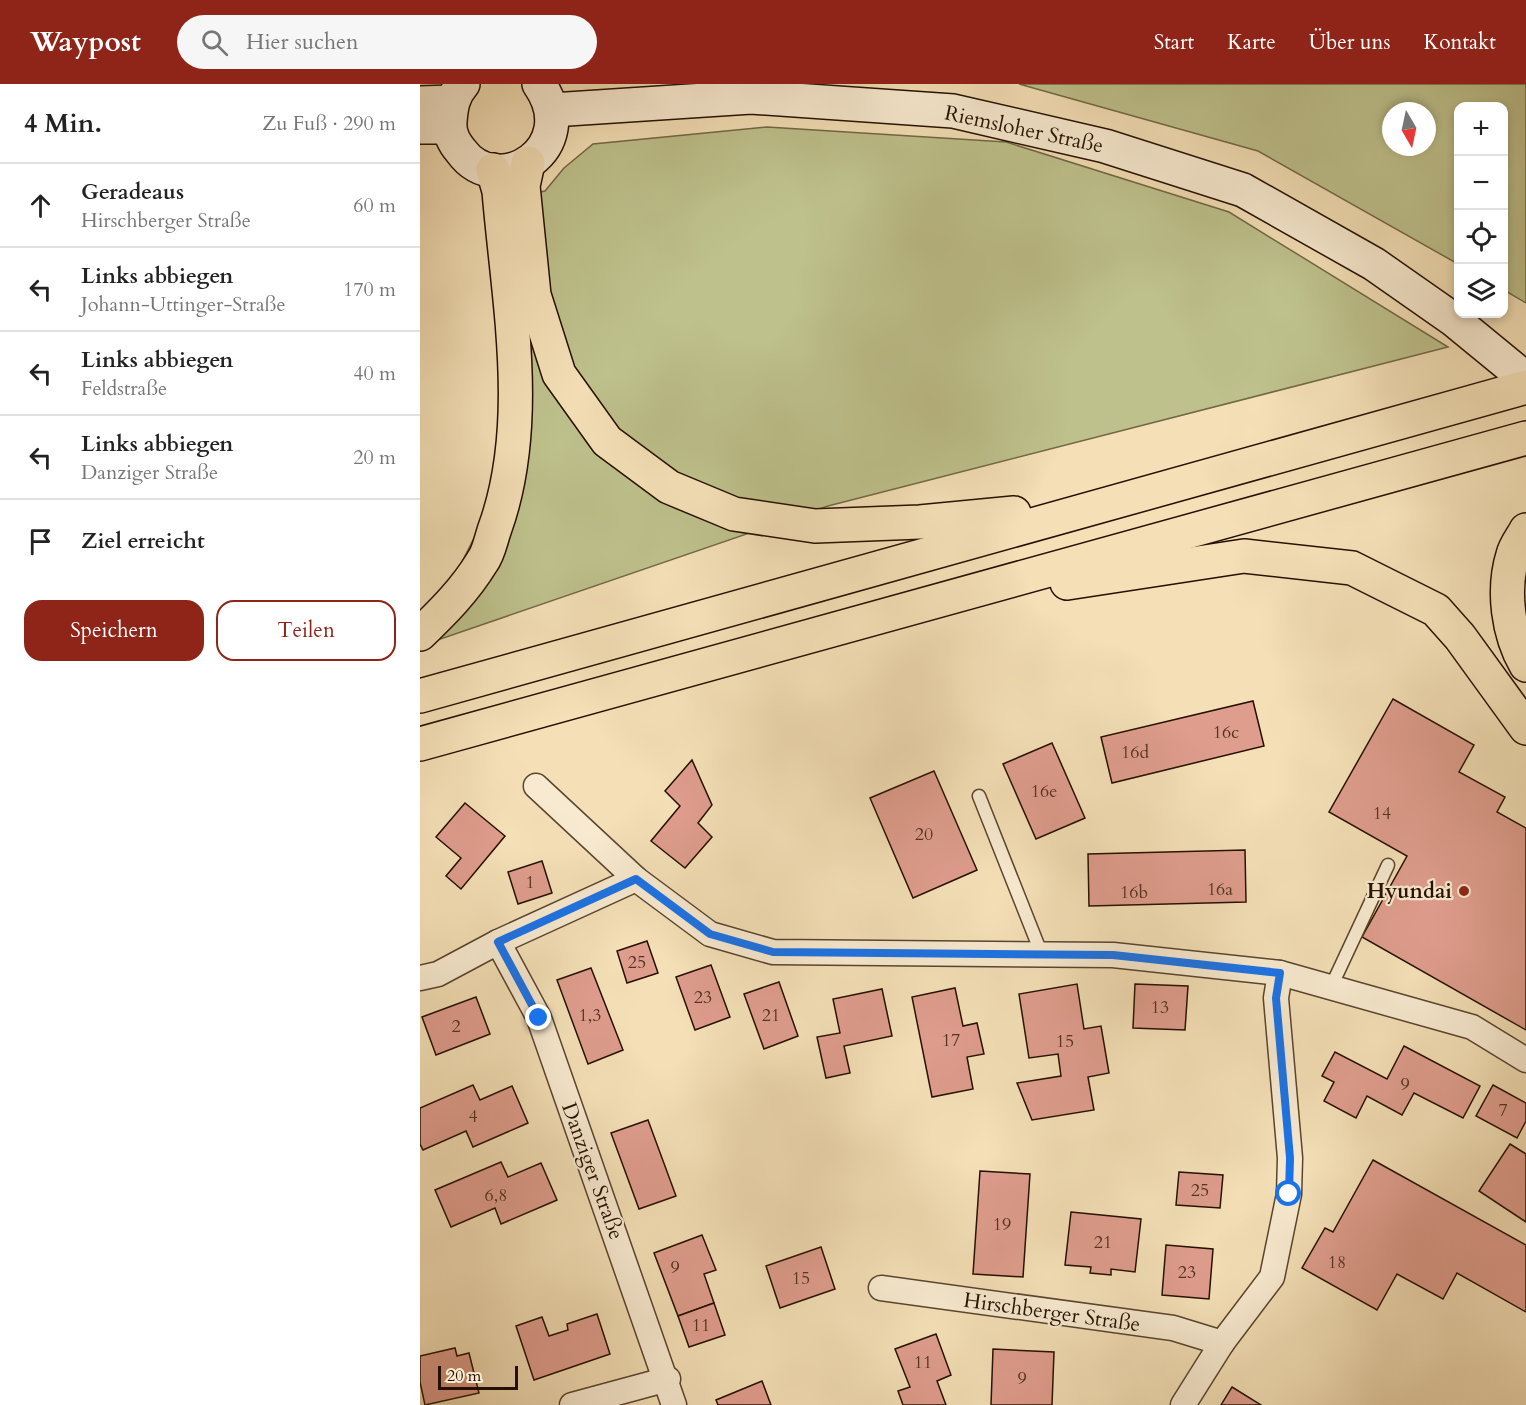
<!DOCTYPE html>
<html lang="de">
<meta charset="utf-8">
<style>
:root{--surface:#fff;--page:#f6f6f6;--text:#222;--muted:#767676;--line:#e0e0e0;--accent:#8f2418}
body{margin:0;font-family:Cardo,serif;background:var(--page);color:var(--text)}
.controls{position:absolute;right:18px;top:18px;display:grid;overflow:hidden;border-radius:12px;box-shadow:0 3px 9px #0003}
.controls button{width:54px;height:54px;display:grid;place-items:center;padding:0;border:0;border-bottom:2px solid var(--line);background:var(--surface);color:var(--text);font:30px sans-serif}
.compass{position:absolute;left:962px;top:18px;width:54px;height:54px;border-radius:50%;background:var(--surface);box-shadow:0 3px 9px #0003;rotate:171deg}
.scale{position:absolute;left:18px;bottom:15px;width:80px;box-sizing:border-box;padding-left:6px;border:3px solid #251000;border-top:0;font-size:16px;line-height:21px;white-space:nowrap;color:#251000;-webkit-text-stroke:4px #f8ead0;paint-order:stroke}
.stop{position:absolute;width:18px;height:18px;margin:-14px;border:4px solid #1a73e8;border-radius:50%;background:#fff}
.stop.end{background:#1a73e8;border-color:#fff;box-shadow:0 2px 6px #0008}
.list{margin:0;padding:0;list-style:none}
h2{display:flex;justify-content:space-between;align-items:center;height:78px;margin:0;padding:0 24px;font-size:26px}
h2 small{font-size:20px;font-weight:400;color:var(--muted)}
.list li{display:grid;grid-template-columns:39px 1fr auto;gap:18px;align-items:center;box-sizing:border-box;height:84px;padding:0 24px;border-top:2px solid var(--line)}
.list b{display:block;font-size:22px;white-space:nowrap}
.list p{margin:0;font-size:20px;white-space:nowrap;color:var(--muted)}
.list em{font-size:20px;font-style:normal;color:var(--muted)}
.actions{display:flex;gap:12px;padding:18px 24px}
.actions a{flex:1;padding:14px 0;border:2px solid var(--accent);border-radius:18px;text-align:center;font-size:21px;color:var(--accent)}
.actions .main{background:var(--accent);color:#fff}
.icon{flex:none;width:33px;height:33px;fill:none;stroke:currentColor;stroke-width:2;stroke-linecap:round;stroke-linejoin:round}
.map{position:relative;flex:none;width:1106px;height:1321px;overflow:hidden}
header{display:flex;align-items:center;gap:36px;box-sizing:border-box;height:84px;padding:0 30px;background:var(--accent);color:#fff}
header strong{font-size:28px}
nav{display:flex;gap:33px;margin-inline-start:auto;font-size:21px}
.search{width:420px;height:54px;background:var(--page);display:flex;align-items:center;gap:15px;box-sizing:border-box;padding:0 21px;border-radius:33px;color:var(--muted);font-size:22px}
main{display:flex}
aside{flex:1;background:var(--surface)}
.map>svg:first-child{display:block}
.green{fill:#bec18c;stroke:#726846;stroke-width:1.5;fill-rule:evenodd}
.building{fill:#df9d8d;stroke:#251000;stroke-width:1.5}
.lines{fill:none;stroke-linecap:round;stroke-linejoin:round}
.lane-casing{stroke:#59442e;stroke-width:15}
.street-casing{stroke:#59442e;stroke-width:27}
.secondary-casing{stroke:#251000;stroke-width:36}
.highway-casing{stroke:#251000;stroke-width:36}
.lane{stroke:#f8ead0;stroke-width:12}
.street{stroke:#f8ead0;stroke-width:24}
.secondary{stroke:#f8ead0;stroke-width:33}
.highway{stroke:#f4dfb6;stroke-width:33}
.route{stroke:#1a73e8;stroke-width:8}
.poi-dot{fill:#8f2418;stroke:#f8ead0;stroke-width:2}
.labels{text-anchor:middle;stroke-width:4.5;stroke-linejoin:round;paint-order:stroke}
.number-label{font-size:18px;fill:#543323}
.street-label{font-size:21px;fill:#251000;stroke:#f8ead0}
.poi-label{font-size:21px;font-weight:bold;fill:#251000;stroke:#f8ead0;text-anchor:end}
</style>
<header>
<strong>Waypost</strong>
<div class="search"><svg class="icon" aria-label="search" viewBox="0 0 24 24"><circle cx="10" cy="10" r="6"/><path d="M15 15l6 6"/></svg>Hier suchen</div>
<nav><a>Start</a><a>Karte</a><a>Über uns</a><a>Kontakt</a></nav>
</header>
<main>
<aside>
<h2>4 Min.<small>Zu Fuß · 290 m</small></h2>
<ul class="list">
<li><svg class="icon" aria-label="ahead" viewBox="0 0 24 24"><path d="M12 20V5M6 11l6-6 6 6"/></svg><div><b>Geradeaus</b><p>Hirschberger Straße</p></div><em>60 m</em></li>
<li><svg class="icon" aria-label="left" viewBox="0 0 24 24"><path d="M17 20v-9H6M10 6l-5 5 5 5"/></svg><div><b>Links abbiegen</b><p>Johann-Uttinger-Straße</p></div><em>170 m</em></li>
<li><svg class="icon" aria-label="left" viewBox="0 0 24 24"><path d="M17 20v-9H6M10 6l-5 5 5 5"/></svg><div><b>Links abbiegen</b><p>Feldstraße</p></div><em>40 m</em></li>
<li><svg class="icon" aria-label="left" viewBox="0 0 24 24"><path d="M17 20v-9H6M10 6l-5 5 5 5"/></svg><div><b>Links abbiegen</b><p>Danziger Straße</p></div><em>20 m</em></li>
<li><svg class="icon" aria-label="arrive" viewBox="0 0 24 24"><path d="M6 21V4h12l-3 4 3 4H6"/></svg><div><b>Ziel erreicht</b></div></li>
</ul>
<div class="actions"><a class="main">Speichern</a><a>Teilen</a></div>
</aside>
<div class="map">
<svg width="1106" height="1321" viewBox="0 0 1106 1321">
<rect width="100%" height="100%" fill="#f4dfb6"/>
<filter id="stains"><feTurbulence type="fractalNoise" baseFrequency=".00333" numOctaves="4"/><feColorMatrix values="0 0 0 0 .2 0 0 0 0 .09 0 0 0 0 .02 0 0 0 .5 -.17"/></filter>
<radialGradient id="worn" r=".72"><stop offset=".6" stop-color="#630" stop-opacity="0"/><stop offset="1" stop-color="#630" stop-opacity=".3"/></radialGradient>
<g class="green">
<path d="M599,0H1106V219L1084,206V22H1038V180L838,67ZM971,27H1007V63H971Z"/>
<path d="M347,43L586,58L809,128L1028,263L408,422L0,562L77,408L88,307L64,120L125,107L144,84L173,60Z"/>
</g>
<g class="building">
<path d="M973,615L1054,661L1039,688L1085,713L1077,728L1106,744V946L942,853L987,772L909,728Z"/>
<path d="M833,617L844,662L692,699L681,653Z"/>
<path d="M632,659L665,734L616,755L583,680Z"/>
<path d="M272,676L292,721L278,739L292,753L265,784L231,757L260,722L245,707Z"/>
<path d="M514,687L557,786L493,814L450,714Z"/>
<path d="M45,719L85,752L41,805L26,792L41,774L16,753Z"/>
<path d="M825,766L826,818L669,822L668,770Z"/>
<path d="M122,777L132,809L98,820L88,788Z"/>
<path d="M227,857L238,889L207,899L197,867Z"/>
<path d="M291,881L310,933L275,946L256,893Z"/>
<path d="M171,884L203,966L168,980L137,896Z"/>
<path d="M359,898L378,952L344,965L324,910Z"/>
<path d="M657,900L664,945L681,942L689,989L668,993L674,1026L612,1036L597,999L641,992L638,970L609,974L599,910Z"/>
<path d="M715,900L768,902L765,946L713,944Z"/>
<path d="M535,904L543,942L557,939L564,970L547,973L553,1005L512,1013L492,913Z"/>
<path d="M462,905L472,952L424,962L430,989L406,994L397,953L420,949L413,915Z"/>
<path d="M56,913L70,950L16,971L2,933Z"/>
<path d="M984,962L1060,1002L1043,1034L994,1009L982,1031L947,1012L936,1034L904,1017L914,998L902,992L915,968L967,995Z"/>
<path d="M53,1001L60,1016L92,1002L108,1039L53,1063L46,1047L3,1066L0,1060V1024Z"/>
<path d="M1073,1001L1106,1019V1037L1097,1054L1056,1032Z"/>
<path d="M228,1036L256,1112L219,1125L191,1049Z"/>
<path d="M1090,1060L1106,1070V1138L1059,1107Z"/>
<path d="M953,1076L1106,1161V1228L1037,1189L1023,1215L977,1190L957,1226L882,1184L905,1144L913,1148Z"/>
<path d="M81,1078L88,1093L121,1079L137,1116L81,1140L75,1124L31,1143L15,1106Z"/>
<path d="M560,1087L610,1090L603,1193L553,1190Z"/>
<path d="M759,1088L803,1091L800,1124L756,1121Z"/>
<path d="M651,1128L721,1135L715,1188L691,1185V1191L670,1189L671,1183L645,1181Z"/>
<path d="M282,1151L296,1186L284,1190L294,1219L258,1232L234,1169Z"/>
<path d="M746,1161L793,1165L789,1215L742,1211Z"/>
<path d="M401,1163L415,1205L360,1224L346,1182Z"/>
<path d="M294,1219L305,1251L269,1263L258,1232Z"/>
<path d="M177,1230L190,1270L114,1296L96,1242L122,1233L129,1252L148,1246L147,1240Z"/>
<path d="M516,1250L531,1291L517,1297L526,1321H483L478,1307L490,1303L475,1265Z"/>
<path d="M35,1264L37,1272L49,1269L59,1309L5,1321L0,1298V1272Z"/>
<path d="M573,1265L634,1268L632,1321H571Z"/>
<path d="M342,1297L351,1321H298L296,1316Z"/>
<path d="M812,1303L841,1321H801Z"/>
</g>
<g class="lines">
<g class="lane-casing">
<g id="lane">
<path d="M559,712L622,871"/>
<path d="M911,903L968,781"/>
</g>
</g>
<g class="street-casing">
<g id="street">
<path d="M116,702L216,795L290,850L353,868L693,871L860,889L1052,943L1106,976"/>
<path d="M78,858L119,934L254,1321"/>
<path d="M0,894L18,890L78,858L216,795"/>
<path d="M461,1204L753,1244L802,1259"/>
<path d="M152,1321L248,1295"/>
<path d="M763,1321L802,1259L852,1193L869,1110L870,1074L856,914L860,889"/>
</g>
</g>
<g class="secondary-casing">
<g id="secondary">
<path d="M43,0C33,11 31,23 30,38C29,49 34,59 41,67C78,118 164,64 119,0"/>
<path d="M0,19L32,18"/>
<path d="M132,26L331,13L533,27L685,62L823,106L954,180L1034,236L1106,295"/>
<path d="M0,43H29"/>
</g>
</g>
<g class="highway-casing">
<g id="highway">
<path d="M108,79L103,102L114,211L139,290L187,357L249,403L314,430L395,442L500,438L594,429"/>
<path d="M1106,446C1102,454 1095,462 1093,471C1082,506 1088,550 1106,581"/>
<path d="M647,499L824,472L932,484L1016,526L1040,553L1106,644"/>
<path d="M0,550C23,528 45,506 62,478C69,469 71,455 75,444C113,339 88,216 79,107L73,86"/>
<path d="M0,612L1106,303"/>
<path d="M0,660L1106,354"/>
</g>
</g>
<use href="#lane" class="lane"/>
<use href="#street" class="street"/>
<use href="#secondary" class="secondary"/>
<use href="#highway" class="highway"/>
</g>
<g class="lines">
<path class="route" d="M119,934L78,858L216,795L290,850L353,868L693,871L860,889L856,914L870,1074L869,1110"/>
</g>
<circle class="poi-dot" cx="1044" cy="807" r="6"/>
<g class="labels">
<g class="number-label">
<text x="806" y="654">16c</text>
<text x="715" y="674">16d</text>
<text x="624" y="713">16e</text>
<text x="962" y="735">14</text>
<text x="504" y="756">20</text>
<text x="110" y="804">1</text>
<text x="800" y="811">16a</text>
<text x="714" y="814">16b</text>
<text x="217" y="884">25</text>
<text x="283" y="919">23</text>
<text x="740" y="929">13</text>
<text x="170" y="937">1,3</text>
<text x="351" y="937">21</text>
<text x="36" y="948">2</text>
<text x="531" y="962">17</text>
<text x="645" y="963">15</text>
<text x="985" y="1006">9</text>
<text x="1083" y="1032">7</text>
<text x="53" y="1038">4</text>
<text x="780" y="1112">25</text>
<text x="76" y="1117">6,8</text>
<text x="582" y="1146">19</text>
<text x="683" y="1164">21</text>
<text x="917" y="1184">18</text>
<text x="255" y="1189">9</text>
<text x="767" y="1194">23</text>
<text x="381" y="1200">15</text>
<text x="281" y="1247">11</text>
<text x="503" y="1284">11</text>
<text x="602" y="1300">9</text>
</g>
<g class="street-label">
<text transform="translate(604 45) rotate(12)" y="7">Riemsloher Straße</text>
<text transform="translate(173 1087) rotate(70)" y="7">Danziger Straße</text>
<text transform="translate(632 1228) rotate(8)" y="7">Hirschberger Straße</text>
</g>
<g class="poi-label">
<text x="1032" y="814">Hyundai</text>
</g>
</g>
<rect width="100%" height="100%" filter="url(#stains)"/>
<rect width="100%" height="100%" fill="url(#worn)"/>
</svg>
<div class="controls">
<button>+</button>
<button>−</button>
<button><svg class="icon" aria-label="locate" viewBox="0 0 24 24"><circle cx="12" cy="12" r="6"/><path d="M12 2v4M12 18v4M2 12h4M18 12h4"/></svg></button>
<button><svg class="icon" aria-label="layers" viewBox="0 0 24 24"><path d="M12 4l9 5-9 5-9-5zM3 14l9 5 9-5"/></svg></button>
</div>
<svg class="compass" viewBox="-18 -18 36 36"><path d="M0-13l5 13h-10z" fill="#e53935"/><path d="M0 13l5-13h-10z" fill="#767676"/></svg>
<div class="scale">20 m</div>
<div class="stop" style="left:869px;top:1110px"></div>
<div class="stop end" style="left:119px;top:934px"></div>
</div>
</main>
